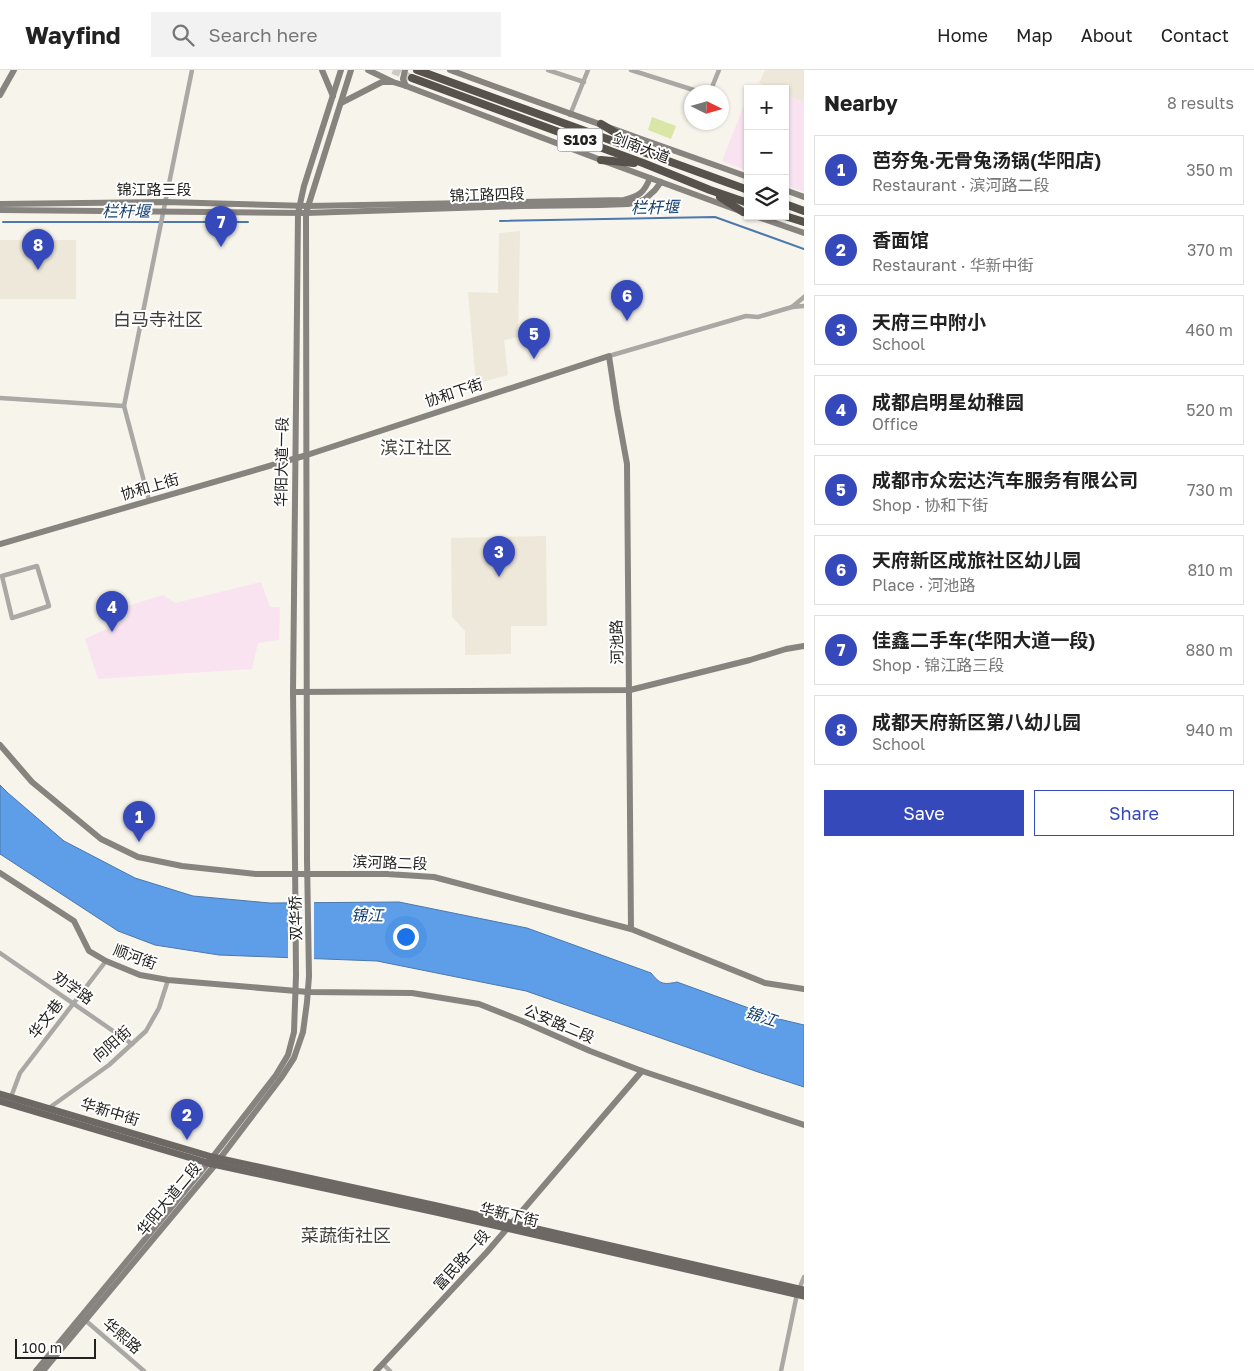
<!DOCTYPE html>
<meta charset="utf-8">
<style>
:root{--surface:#fff;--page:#f2f2f2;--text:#222;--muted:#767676;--line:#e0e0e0;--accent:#3649bb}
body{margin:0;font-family:"Golos Text","Noto Sans SC",sans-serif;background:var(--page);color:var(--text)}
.controls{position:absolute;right:15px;top:15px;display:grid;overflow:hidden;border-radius:0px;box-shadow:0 1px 4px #0004}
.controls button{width:45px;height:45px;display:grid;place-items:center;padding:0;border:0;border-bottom:1px solid var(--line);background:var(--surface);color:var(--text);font:25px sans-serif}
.compass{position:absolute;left:684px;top:15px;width:45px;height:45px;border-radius:50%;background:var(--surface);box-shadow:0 1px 4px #0004;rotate:95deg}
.scale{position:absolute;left:15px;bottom:12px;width:81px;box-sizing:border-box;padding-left:5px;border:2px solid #22221f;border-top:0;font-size:14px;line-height:18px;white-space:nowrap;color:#22221f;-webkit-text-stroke:4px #fff;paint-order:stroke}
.you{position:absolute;left:405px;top:866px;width:18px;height:18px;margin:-12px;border:4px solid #fff;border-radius:50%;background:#1a73e8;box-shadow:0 0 0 8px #1a73e833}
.badge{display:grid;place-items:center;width:32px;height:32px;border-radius:50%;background:var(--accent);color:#fff;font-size:16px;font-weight:700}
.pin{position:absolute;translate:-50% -41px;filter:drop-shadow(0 1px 2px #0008)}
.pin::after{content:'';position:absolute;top:26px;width:18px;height:15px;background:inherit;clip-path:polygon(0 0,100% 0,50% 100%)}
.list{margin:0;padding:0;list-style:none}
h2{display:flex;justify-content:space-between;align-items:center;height:65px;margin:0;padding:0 20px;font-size:21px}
h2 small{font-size:16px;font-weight:400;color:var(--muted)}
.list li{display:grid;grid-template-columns:32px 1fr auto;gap:15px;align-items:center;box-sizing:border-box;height:70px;margin:0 10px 10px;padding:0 10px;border:1px solid var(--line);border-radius:0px}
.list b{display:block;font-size:19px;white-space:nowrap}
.list p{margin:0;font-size:16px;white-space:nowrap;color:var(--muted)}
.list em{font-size:16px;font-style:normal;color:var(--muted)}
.actions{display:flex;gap:10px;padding:15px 20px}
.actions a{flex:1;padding:11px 0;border:1px solid var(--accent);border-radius:0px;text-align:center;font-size:18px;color:var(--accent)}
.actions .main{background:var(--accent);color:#fff}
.icon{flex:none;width:28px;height:28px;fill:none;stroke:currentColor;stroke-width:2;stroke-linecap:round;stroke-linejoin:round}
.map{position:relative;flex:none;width:804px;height:1301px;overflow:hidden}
header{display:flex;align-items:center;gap:30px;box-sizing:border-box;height:70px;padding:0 25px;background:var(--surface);border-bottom:1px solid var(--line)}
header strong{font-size:24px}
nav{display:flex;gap:28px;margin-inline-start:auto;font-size:18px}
.search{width:350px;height:45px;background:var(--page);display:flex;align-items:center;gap:12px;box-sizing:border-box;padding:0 18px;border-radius:0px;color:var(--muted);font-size:19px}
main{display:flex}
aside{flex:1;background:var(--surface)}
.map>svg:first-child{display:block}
.commercial{fill:#f9e3f1}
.built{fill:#ede8d9}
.green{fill:#d9e6a6}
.water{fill:#5e9de7;stroke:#4c78ab}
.pier{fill:#f7f4ec}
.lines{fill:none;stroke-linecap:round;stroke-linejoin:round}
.stream{stroke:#4c78ab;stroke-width:2}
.highway-tunnel{stroke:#cccac3;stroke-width:8;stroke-dasharray:8 4;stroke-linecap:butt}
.street{stroke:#aaa8a5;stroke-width:4.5}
.secondary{stroke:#87837f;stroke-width:6}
.primary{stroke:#6d6864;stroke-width:7}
.highway{stroke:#58524d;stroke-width:8}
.secondary-bridge{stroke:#87837f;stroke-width:6}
.labels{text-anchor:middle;stroke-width:4;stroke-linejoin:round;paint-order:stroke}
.shield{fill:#fff;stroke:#646462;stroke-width:1}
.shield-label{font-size:14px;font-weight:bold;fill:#22221f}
.street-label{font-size:15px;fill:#22221f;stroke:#fff}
.water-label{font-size:16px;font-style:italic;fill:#143f6f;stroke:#fff}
.quarter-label{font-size:18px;fill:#42403a;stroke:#fff}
</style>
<header>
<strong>Wayfind</strong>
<div class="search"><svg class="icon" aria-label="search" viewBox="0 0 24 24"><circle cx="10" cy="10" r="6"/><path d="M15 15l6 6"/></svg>Search here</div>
<nav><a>Home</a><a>Map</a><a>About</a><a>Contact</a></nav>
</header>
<main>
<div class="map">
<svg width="804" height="1301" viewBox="0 0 804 1301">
<rect width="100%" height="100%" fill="#f7f4ec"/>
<g class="commercial">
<path d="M785,24L804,32V122L785,115Z"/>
<path d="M748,25V101L722,91Z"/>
<path d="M261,512L270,537H280L279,570L258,573L252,599L98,609L85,569L127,549V536L163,525L175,533Z"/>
</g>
<g class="built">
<path d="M765,0H804V32L785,24V19H773L759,13Z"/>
<path d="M520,161L518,267L504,270L508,305L476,314L468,222L498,223L499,163Z"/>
<rect x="0" y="170" width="76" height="59"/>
<path d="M546,466L547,556H511V584L465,585V561L452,547L451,468Z"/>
</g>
<path class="green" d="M652,47L676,56L671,69L648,60Z"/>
<path class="water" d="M0,715L8,723L64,771L135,808L193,826L270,833L399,832L527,858L651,903C660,914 663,915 677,912L779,949L804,955V1017L758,1002L526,921L377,891L219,885L155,875L118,861L0,784Z"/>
<path class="pier" d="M288,830H314V891L288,890Z"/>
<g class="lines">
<g class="stream">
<path d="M500,151L715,147L804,179"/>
<path d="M3,152H248"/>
</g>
<path class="highway-tunnel" d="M393,0L409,7"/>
<g class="street">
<path d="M548,0L584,12"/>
<path d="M631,0L700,22"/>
<path d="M710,22L719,0"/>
<path d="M570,45L588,0"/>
<path d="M804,227L792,237L804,236"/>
<path d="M609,286L746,246L758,247L792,237"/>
<path d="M0,328L124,336"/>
<path d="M149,430L124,336L192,0"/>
<path d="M37,496L49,536L12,548L2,506Z"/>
<path d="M0,883L132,974"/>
<path d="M11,1027L20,1003L106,891"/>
<path d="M49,1038L109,995L146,961L159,938L168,910"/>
<path d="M85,1250L144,1301"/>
<path d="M383,1294L390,1301"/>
<path d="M781,1301L797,1224L804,1207"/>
</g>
<g class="secondary">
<path d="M322,0L333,26"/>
<path d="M368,0L393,12L406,16L601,90L748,144"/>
<path d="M405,0L403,9L406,16"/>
<path d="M450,0C549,37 648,71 748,107"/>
<path d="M0,25L14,0"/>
<path d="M341,33L382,12H392"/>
<path d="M785,120L804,127"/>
<path d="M0,134L165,132L308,136L624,130C639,126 644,123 650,108"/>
<path d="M0,140L306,143L521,136L600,135L628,134L644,130L655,120L661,112"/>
<path d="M755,146L804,163"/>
<path d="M0,474L307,385L609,286L617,339L627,394L631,859"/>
<path d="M293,622L630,620L750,590L786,579L804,576"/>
<path d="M0,675L32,712L101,769L138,787L182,796L256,804H387L434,807L631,859L765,913L804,919"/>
<path d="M307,790L306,143L351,0"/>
<path d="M295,791L293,622L298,143L304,116L341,0"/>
<path d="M0,803L74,851L89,881L106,891L140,905L168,910L308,922L412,923L479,934L522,951L590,981L642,1001L804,1055"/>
<path d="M36,1301L208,1093L276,1005L288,985L294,962L296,905"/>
<path d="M43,1301L215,1095L281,1008L294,988L303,962L307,932L309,906"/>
<path d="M376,1301L487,1182L642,1001"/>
</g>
<g class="primary">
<path d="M0,1024L212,1087L437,1136L804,1220"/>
<path d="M0,1031L208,1093L436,1142L804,1226"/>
</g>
<g class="highway">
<path d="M417,0L748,120"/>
<path d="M412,8L643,93L710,120L748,133"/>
<path d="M601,54L641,78"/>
<path d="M601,90L634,93"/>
<path d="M720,127L743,142"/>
<path d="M785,134L804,141"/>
<path d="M785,146L804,152"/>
</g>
<g class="secondary-bridge">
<path d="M307,790L309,906"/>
<path d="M295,791L296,905"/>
</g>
</g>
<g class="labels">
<rect class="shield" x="557.5" y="58.5" width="45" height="23" rx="4"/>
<g class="shield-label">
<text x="580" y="75">S103</text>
</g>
<g class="street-label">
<text transform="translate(641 78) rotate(21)" y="5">剑南大道</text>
<text x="154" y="125">锦江路三段</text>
<text transform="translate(487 125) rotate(-2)" y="5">锦江路四段</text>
<text transform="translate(454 323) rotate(-18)" y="5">协和下街</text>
<text transform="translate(282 392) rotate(-89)" y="5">华阳大道一段</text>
<text transform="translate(150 417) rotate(-16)" y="5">协和上街</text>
<text transform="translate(617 572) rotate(-91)" y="5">河池路</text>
<text transform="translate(390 793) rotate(2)" y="5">滨河路二段</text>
<text transform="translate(296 848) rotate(-91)" y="5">双华桥</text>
<text transform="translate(135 887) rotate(20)" y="5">顺河街</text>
<text transform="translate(73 918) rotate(35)" y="5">劝学路</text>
<text transform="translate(46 949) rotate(-52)" y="5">华文巷</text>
<text transform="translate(559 954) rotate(23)" y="5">公安路二段</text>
<text transform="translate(112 974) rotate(-41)" y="5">向阳街</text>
<text transform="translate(110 1042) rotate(17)" y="5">华新中街</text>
<text transform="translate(169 1129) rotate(-50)" y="5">华阳大道二段</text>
<text transform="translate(509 1145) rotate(13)" y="5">华新下街</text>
<text transform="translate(462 1190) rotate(-48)" y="5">富民路一段</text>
<text transform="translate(122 1266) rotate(41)" y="5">华熙路</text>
</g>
<g class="water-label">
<text transform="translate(655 137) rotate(-1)" y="6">栏杆堰</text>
<text x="126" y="147">栏杆堰</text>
<text transform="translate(367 845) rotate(1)" y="6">锦江</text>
<text transform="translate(761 946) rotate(18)" y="6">锦江</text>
</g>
<g class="quarter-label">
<text x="158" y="256">白马寺社区</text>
<text x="416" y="384">滨江社区</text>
<text x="346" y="1172">菜蔬街社区</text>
</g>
</g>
</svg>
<div class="controls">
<button>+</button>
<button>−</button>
<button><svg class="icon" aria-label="layers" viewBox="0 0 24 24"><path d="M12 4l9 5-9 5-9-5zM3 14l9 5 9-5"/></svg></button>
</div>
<svg class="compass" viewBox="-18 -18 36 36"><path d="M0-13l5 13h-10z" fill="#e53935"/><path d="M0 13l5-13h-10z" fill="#767676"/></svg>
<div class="scale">100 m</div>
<div class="you"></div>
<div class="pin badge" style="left:139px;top:772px">1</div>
<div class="pin badge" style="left:187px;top:1070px">2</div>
<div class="pin badge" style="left:499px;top:507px">3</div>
<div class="pin badge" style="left:112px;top:562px">4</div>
<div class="pin badge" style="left:534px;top:289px">5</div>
<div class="pin badge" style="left:627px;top:251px">6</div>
<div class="pin badge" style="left:221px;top:177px">7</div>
<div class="pin badge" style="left:38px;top:200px">8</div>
</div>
<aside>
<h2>Nearby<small>8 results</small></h2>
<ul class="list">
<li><span class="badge">1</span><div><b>芭夯兔·无骨兔汤锅(华阳店)</b><p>Restaurant · 滨河路二段</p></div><em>350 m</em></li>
<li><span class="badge">2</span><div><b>香面馆</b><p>Restaurant · 华新中街</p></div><em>370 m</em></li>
<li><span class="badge">3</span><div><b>天府三中附小</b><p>School</p></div><em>460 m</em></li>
<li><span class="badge">4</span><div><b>成都启明星幼稚园</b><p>Office</p></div><em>520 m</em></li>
<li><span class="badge">5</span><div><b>成都市众宏达汽车服务有限公司</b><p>Shop · 协和下街</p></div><em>730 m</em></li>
<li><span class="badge">6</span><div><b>天府新区成旅社区幼儿园</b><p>Place · 河池路</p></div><em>810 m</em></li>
<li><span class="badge">7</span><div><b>佳鑫二手车(华阳大道一段)</b><p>Shop · 锦江路三段</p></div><em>880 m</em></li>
<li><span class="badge">8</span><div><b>成都天府新区第八幼儿园</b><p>School</p></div><em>940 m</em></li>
</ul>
<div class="actions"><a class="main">Save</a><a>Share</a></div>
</aside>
</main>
